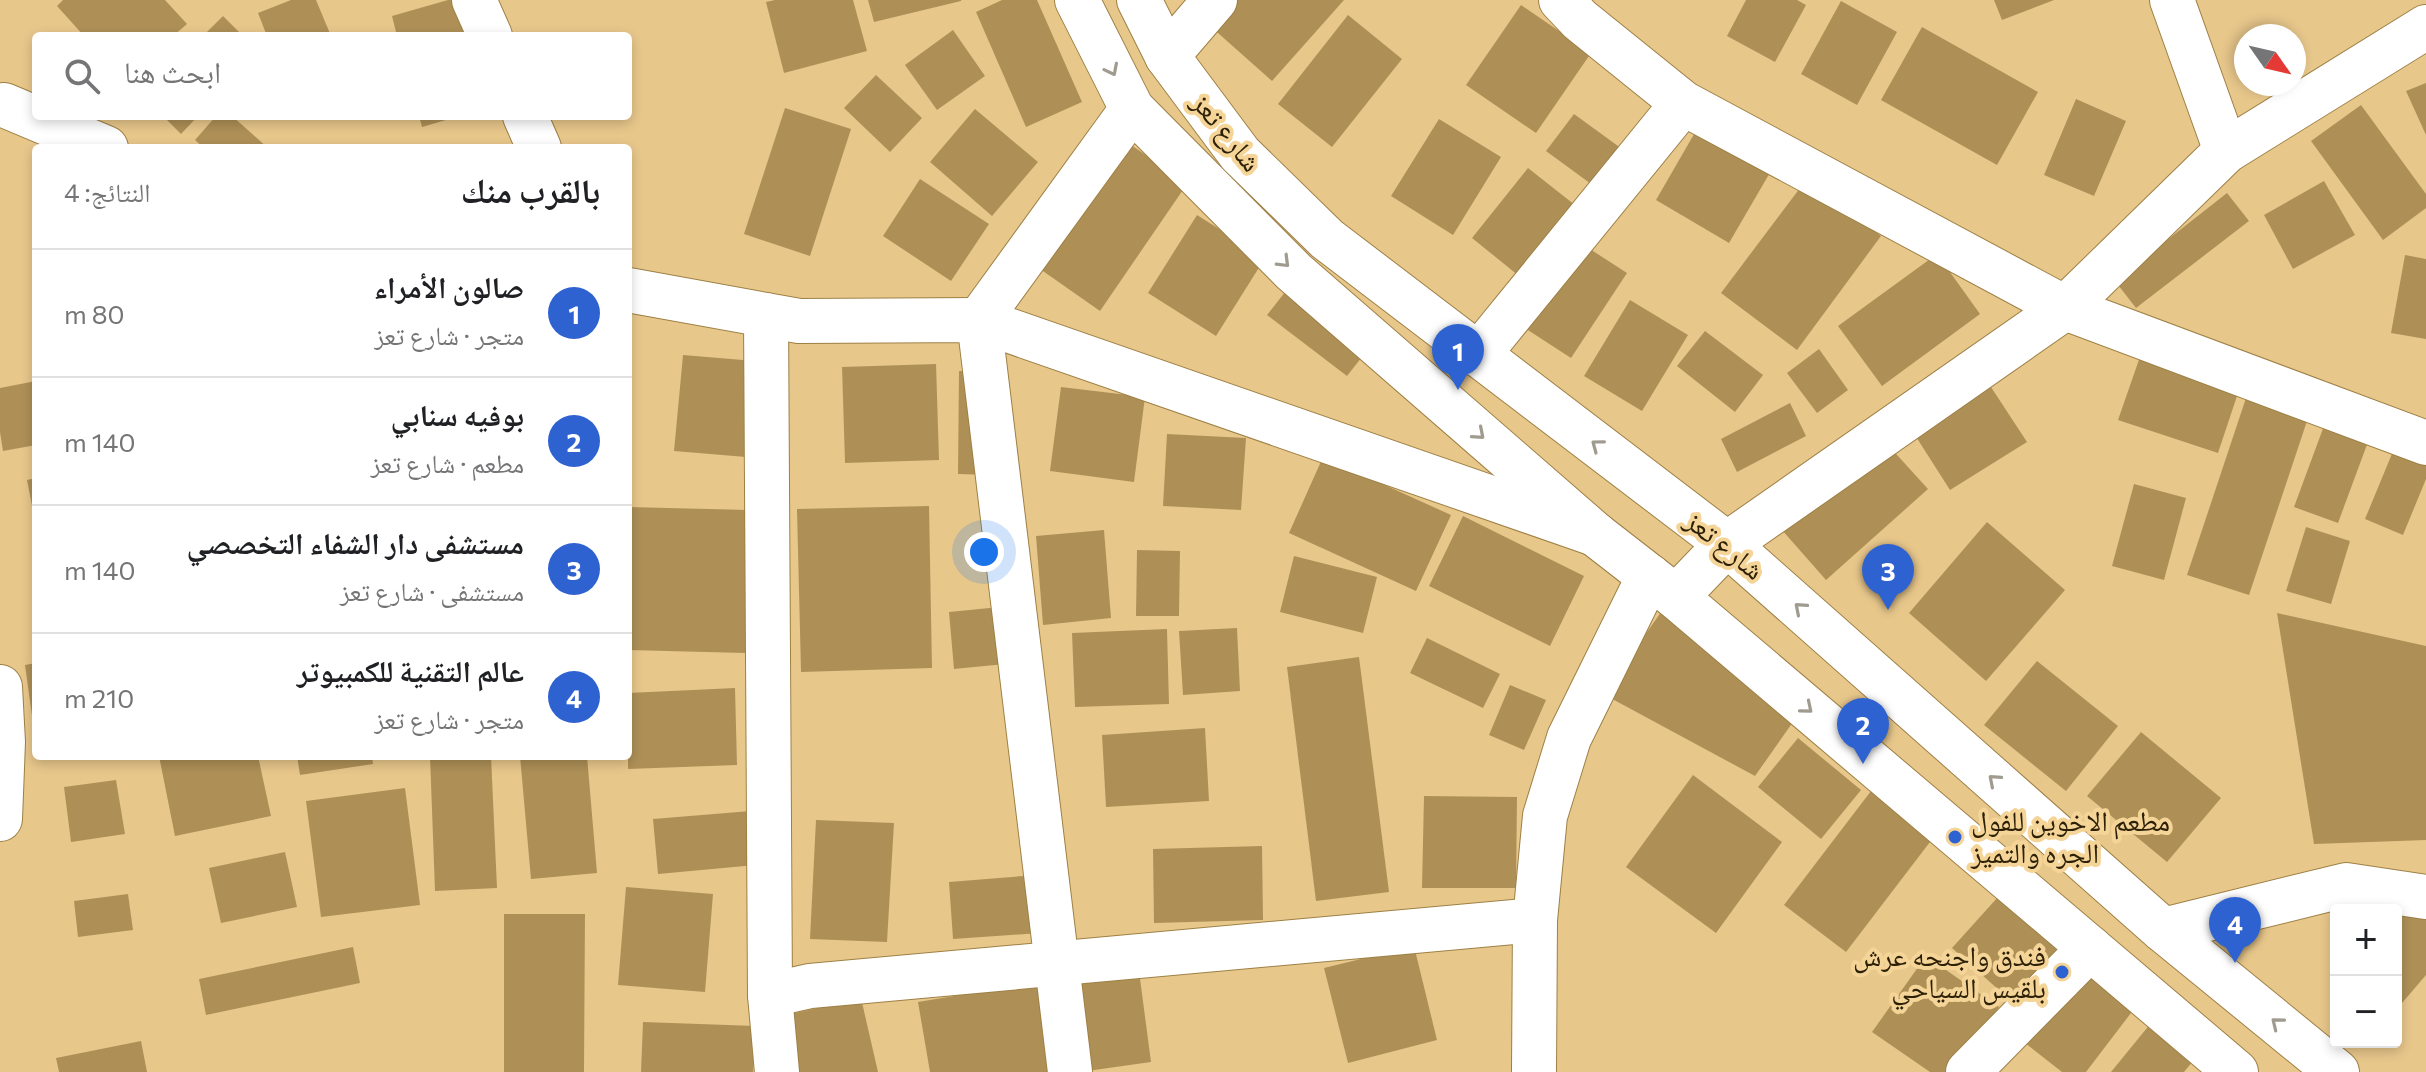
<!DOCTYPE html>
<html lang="ar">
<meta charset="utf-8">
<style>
:root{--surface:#fff;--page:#f2f2f2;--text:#202124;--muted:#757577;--line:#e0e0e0;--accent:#2d62d0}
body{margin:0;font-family:Commissioner,"Noto Naskh Arabic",sans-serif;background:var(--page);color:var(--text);direction:rtl}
.controls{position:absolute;right:24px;bottom:24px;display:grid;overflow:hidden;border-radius:8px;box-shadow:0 4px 12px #0003}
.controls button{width:72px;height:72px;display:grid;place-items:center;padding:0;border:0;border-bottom:2px solid var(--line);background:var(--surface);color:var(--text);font:40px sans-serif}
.compass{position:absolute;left:2234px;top:24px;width:72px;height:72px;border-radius:50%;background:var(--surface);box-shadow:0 4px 12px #0003;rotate:124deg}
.you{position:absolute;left:984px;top:552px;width:28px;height:28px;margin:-20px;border:6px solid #fff;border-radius:50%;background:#1a73e8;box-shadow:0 0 0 12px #1a73e833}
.badge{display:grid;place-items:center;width:52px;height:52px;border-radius:50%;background:var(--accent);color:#fff;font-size:26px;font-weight:700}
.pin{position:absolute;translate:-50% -66px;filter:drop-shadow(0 2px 4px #0008)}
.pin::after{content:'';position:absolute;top:42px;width:28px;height:24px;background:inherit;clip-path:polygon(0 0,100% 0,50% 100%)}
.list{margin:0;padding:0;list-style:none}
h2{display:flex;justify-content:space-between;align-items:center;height:104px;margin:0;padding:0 32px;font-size:34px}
h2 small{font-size:26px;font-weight:400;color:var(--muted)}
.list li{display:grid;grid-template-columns:52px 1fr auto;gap:24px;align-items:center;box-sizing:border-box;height:128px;padding:0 32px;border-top:2px solid var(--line)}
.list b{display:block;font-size:30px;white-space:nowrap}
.list p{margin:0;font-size:26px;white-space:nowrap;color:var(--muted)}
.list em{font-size:26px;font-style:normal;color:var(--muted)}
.icon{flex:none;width:44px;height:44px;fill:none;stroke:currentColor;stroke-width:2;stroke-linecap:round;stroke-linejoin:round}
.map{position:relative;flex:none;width:2426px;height:1072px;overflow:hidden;direction:ltr}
.search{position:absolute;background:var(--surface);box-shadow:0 4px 12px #0003;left:32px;top:32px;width:600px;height:88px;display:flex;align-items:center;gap:20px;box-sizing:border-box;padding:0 28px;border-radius:8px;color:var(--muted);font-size:30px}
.panel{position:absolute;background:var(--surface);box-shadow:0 4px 12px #0003;left:32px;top:144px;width:600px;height:616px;border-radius:8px;direction:rtl}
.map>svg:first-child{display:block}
.building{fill:#ae9057}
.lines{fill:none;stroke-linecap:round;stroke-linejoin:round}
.minor-casing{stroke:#9e8045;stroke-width:46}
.secondary-casing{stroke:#9e8045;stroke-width:46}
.primary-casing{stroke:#9e8045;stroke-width:46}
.minor{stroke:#fff;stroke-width:44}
.secondary{stroke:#fff;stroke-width:44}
.primary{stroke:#fff;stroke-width:44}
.oneway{stroke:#a09b8f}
.poi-dot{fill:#2d62d0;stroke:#f5d498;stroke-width:3}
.labels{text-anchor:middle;stroke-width:8;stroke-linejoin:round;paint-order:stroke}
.street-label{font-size:28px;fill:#2c2007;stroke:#f5d498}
.poi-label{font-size:28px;fill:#2c2007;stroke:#f5d498;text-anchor:start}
</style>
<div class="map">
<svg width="2426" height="1072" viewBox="0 0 2426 1072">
<rect width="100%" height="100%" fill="#e8c78b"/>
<g class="building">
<path d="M63,0H165L187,24L173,36H84L57,6Z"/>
<path d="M291,0H316L331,36H267L258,13Z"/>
<path d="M448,0H485L495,36H397L392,16Z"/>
<path d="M775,0H853L867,51L784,73L766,2Z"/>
<path d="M868,0H961V1L874,22Z"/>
<path d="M1002,0H1037L1082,102L1026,127L976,12Z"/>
<path d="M1232,0H1344L1272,81L1209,25Z"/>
<path d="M1746,0H1797L1806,5L1775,62L1727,36Z"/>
<path d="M1994,0H2054L2002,20Z"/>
<path d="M1841,1L1897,32L1857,105L1801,74Z"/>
<path d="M1521,5L1591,53L1536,133L1466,85Z"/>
<path d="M1348,15L1402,59L1332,147L1278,104Z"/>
<path d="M223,16L243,36H203Z"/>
<path d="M1922,27L2038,92L1997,165L1881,100Z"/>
<path d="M953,30L985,76L937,110L905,65Z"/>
<path d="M876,75L922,118L890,152L844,108Z"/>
<path d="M2426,83V135L2406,91Z"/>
<path d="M2076,99L2126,121L2094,196L2044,175Z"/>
<path d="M2361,105L2426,194V208L2383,240L2311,141Z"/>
<path d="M785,108L851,129L810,256L744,234Z"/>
<path d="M975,109L1038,162L992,216L930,162Z"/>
<path d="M1574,114L1629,154L1602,192L1546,151Z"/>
<path d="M163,116H198L181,134Z"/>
<path d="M216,116H232L268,148H204L195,140Z"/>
<path d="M419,116H456V117L422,127Z"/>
<path d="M1439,119L1501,157L1453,235L1391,196Z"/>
<path d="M1701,122L1775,164L1729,243L1656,200Z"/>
<path d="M1117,135L1187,184L1100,311L1030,262Z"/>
<path d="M1528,168L1580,209L1524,280L1472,238Z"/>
<path d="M920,179L989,224L951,281L883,236Z"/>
<path d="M1806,180L1881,236L1797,350L1721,293Z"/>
<path d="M2324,181L2355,235L2293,269L2264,215Z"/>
<path d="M2227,193L2249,221L2136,308L2115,281Z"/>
<path d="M1197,215L1265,258L1216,336L1148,293Z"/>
<path d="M1576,240L1627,273L1571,358L1520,325Z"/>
<path d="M1937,254L1980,314L1882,386L1838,326Z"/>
<path d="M2405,255L2426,259V339L2391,333Z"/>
<path d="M1307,264L1387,325L1347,376L1267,315Z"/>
<path d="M1630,300L1688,335L1642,411L1584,376Z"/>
<path d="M1705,331L1763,375L1735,412L1677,366Z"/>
<path d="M1819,349L1848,390L1817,413L1787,373Z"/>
<path d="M2142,351L2241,384L2218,453L2118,420Z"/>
<path d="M683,355L766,362L758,458L674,451Z"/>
<path d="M936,364L939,460L845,463L842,367Z"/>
<path d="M959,371H991L989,475L958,474Z"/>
<path d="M36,381V445L3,451L0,432V388Z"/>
<path d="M1989,384L2027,442L1950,490L1913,432Z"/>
<path d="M1061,387L1145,397L1134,482L1050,471Z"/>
<path d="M2246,398L2308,418L2249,595L2187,575Z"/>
<path d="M1790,403L1806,436L1737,472L1721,439Z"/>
<path d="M2328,415L2372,431L2338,523L2294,507Z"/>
<path d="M1868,423L1928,489L1826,580L1767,513Z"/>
<path d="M2401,432L2426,443V479L2403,535L2365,519Z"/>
<path d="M1167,434L1246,438L1241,510L1163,506Z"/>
<path d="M1323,457L1451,515L1416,591L1289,533Z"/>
<path d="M36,478V520L35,521L27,480Z"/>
<path d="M2134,484L2186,498L2164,580L2112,566Z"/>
<path d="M929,506L932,668L801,672L797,509Z"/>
<path d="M628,507L749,510L745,653L628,650Z"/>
<path d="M1463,516L1584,576L1550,646L1429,586Z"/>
<path d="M1987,522L2065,590L1986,681L1909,613Z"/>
<path d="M2306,527L2350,541L2331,604L2286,591Z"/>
<path d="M1104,530L1111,618L1043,625L1036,536Z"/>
<path d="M1137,550L1180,551L1179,616H1136Z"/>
<path d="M1294,556L1377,577L1363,633L1280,612Z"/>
<path d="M1010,606L1015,663L954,669L949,612Z"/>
<path d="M1664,608L1793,722L1755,776L1603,694Z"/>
<path d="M2277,613L2426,646V840L2314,844Z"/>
<path d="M1237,628L1240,691L1183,695L1179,631Z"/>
<path d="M1167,629L1169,704L1075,707L1072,633Z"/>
<path d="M1427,638L1500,674L1483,708L1410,673Z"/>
<path d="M1359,657L1389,892L1316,901L1287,667Z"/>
<path d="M2037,661L2118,726L2066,791L1984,725Z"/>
<path d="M36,663V730H34L25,665Z"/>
<path d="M1510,685L1546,700L1524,750L1489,735Z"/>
<path d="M735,688L737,765L628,769V693Z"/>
<path d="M1205,728L1209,801L1106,807L1102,735Z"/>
<path d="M2141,732L2221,798L2167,862L2087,796Z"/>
<path d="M1798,738L1861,790L1821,839L1758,787Z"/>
<path d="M159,756H258L271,816L175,836Z"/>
<path d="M297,756H372L373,764L300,775Z"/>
<path d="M430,756H491L497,888L435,891Z"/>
<path d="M520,756H587L597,873L531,879Z"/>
<path d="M1693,775L1782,842L1716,933L1626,867Z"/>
<path d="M116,780L125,834L71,842L64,787Z"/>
<path d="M405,788L420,905L321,917L306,801Z"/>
<path d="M1871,791L1933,838L1846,952L1784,905Z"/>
<path d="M1424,796L1517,797L1516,888H1422Z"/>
<path d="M763,810L767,864L658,874L653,819Z"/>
<path d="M816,820L894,823L887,942L810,939Z"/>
<path d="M1262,846L1263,920L1154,923L1153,849Z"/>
<path d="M285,852L297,907L221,923L209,868Z"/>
<path d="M2025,867L2093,928L2020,1009L1952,948Z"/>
<path d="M1036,875L1040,933L953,939L949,882Z"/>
<path d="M626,887L713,894L705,992L618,985Z"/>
<path d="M128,894L133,930L78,937L74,901Z"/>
<path d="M2426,901V975L2396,1010V910Z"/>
<path d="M504,914H585L584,1072H504Z"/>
<path d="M1414,946L1437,1040L1348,1063L1324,968Z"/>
<path d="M353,947L360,983L206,1015L199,979Z"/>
<path d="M1926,956L1999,1007L1953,1072H1930L1872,1032Z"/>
<path d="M2076,965L2134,1009L2086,1072H2062L2020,1039Z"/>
<path d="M1139,971L1151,1062L1080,1072L1068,981Z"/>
<path d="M1043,981L1058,1072H930L918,1002Z"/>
<path d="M861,998L878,1072H795L782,1016Z"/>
<path d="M2160,1012L2203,1049L2184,1072H2111Z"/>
<path d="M643,1022L756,1026L753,1072H641Z"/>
<path d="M141,1041L147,1072H59L56,1058Z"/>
</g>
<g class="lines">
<g class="minor-casing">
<g id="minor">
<path d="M474,0L490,36"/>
<path d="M1561,0L1580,20L1683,103L2065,308L2426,443"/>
<path d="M2172,0L2226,151"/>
<path d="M1167,56L1215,0"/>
<path d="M4,105L106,148"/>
<path d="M525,116L539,148"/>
<path d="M628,290L799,321L979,320L1595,534"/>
<path d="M766,315L770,995L777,1072"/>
<path d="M1478,355L1683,103"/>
<path d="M0,687L3,742L0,819"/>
<path d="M2163,930L2346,885L2426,897"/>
<path d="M770,995L810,986L1535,920"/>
<path d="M1070,1072L979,320L1132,109"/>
<path d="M1534,1072L1535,920L1545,816L1569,738L1649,576"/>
<path d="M1968,1072L2090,948"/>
</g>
</g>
<g class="secondary-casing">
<path id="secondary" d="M1676,597L1727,544L2065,308L2226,151L2426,27"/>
</g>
<g class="primary-casing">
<g id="primary">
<path d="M1077,0L1132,109L1294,272L1595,534L1676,597L2236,1072"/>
<path d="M1139,0L1167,56L1240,154L1327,239L1727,544L2163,930L2337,1072"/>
</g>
</g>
<use href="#minor" class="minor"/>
<use href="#secondary" class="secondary"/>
<use href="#primary" class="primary"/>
</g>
<defs><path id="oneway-chevron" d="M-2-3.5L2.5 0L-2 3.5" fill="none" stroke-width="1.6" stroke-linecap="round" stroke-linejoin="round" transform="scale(2)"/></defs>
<g class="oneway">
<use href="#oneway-chevron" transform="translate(1112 70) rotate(63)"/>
<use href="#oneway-chevron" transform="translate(1284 262) rotate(45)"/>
<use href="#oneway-chevron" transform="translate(1479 434) rotate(41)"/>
<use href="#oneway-chevron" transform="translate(1597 445) rotate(-143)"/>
<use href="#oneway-chevron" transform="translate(1800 608) rotate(-139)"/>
<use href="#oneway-chevron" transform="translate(1807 708) rotate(40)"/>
<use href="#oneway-chevron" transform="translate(1994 780) rotate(-139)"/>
<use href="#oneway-chevron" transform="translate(2277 1023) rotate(-141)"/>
</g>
<g class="poi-dot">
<circle cx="1955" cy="837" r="8"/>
<circle cx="2062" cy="972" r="8"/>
</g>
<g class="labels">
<g class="street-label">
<text transform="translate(1227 132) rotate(51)" y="10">شارع تعز</text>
<text transform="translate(1725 545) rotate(39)" y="10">شارع تعز</text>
</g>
<g class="poi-label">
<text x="1971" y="831">مطعم الاخوين للفول<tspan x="1971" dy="32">الجره والتميز</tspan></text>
<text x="2046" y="966" text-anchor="end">فندق واجنحه عرش<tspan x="2046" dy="32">بلقيس السياحي</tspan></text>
</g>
</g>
</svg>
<div class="controls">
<button>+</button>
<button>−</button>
</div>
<svg class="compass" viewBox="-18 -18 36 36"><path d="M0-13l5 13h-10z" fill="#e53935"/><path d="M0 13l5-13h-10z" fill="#757577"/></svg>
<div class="you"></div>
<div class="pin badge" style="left:1458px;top:390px">1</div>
<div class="pin badge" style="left:1863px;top:764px">2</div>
<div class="pin badge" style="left:1888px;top:610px">3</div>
<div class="pin badge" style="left:2235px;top:963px">4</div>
<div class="search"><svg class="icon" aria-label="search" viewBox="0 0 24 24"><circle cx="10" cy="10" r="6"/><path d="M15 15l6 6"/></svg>ابحث هنا</div>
<section class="panel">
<h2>بالقرب منك<small>النتائج: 4</small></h2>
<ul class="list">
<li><span class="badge">1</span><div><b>صالون الأمراء</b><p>متجر · شارع تعز</p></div><em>80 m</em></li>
<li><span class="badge">2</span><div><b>بوفيه سنابي</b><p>مطعم · شارع تعز</p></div><em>140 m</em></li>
<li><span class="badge">3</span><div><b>مستشفى دار الشفاء التخصصي</b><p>مستشفى · شارع تعز</p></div><em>140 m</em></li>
<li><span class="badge">4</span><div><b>عالم التقنية للكمبيوتر</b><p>متجر · شارع تعز</p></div><em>210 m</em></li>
</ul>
</section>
</div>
